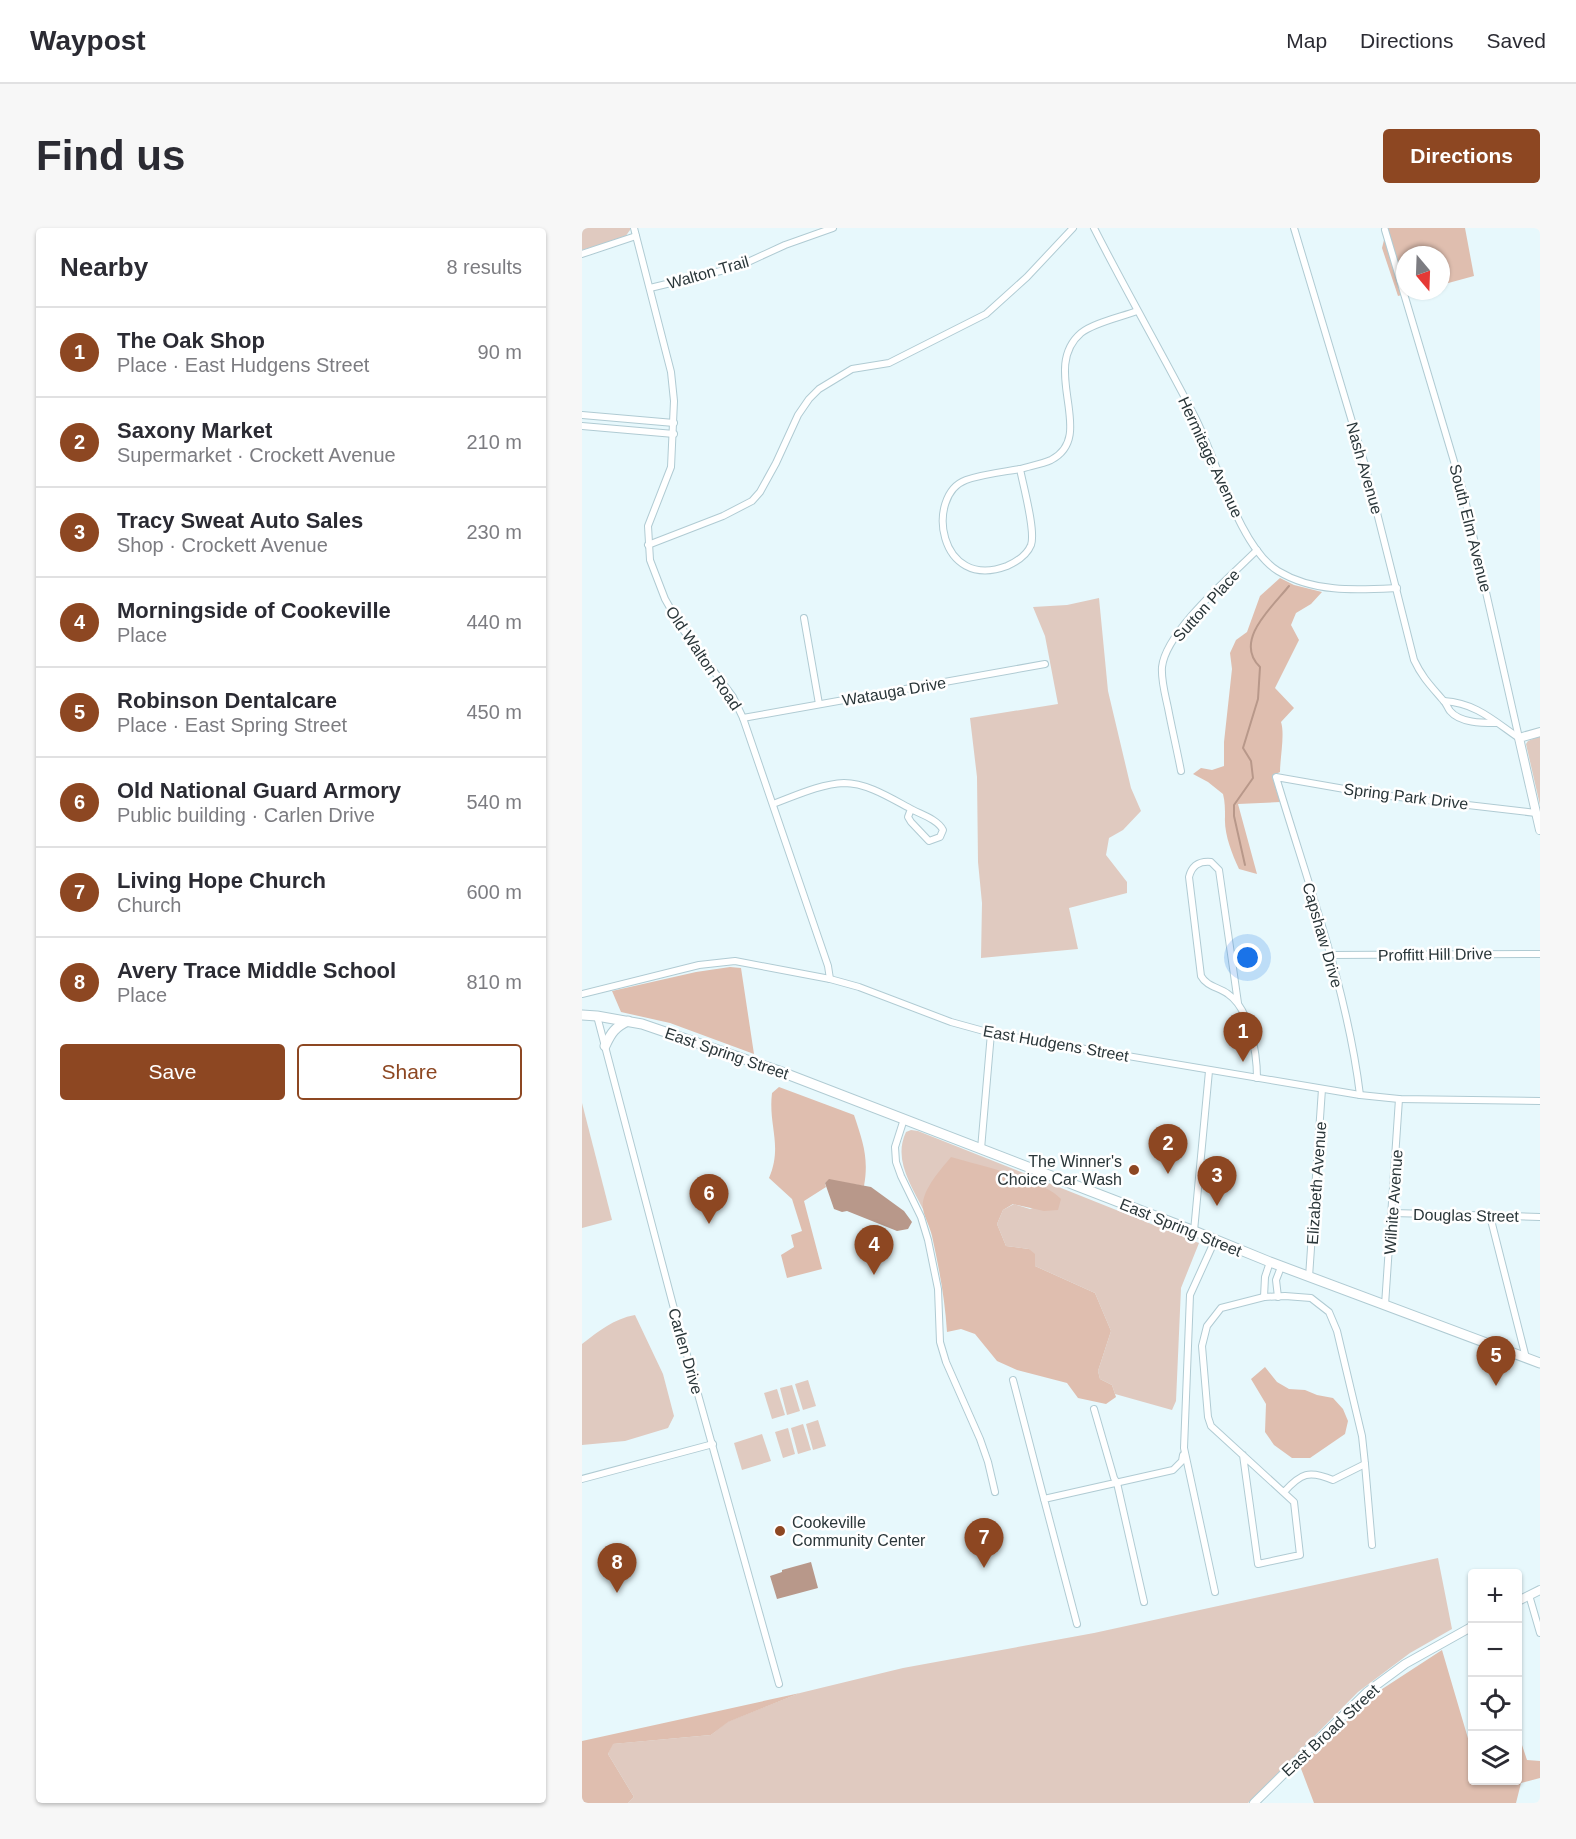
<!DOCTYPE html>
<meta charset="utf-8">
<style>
:root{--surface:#fff;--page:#f7f7f7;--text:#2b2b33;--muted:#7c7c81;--line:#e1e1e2;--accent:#8d4722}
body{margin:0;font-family:Helvetica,sans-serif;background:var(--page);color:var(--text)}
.controls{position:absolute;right:18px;bottom:18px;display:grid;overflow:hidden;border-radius:6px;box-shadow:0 2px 4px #0004}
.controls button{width:54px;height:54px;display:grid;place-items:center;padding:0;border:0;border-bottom:2px solid var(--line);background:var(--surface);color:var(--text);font:30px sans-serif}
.compass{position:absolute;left:814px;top:18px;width:54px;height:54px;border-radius:50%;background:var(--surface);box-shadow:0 2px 4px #0004;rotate:161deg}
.you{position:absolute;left:666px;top:730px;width:21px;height:21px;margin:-15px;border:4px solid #fff;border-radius:50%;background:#1a73e8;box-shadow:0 0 0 9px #1a73e833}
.badge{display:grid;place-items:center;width:39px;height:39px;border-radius:50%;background:var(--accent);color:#fff;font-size:20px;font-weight:700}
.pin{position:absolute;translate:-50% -50px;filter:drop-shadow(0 2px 3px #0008)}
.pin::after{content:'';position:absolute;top:32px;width:21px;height:18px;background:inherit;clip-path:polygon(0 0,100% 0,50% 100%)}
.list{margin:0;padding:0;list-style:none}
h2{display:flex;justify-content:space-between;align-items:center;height:78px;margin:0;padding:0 24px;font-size:26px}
h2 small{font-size:20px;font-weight:400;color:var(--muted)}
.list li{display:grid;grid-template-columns:39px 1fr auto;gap:18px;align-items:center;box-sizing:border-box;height:90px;padding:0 24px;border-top:2px solid var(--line)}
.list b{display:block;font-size:22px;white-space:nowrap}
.list p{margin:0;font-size:20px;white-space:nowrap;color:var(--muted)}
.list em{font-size:20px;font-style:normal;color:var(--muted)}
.actions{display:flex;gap:12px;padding:18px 24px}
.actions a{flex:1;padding:14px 0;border:2px solid var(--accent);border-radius:6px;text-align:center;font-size:21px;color:var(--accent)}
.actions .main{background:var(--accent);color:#fff}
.icon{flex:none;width:33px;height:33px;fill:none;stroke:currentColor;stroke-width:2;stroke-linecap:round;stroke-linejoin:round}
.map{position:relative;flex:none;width:958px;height:1575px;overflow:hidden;border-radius:6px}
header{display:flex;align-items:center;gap:36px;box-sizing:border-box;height:84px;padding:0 30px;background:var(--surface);border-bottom:2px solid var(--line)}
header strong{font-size:28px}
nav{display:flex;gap:33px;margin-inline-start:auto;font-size:21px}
.intro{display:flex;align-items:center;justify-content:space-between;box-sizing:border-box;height:144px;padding:0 36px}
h1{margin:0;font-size:42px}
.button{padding:15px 27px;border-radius:6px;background:var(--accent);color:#fff;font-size:21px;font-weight:700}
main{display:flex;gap:36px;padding:0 36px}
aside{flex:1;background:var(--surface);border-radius:6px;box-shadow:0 2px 4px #0004}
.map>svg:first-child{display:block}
.green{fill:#e0cac0}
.forest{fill:#dfbeaf}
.water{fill:#b8988a}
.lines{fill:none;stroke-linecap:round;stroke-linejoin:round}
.stream{stroke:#b8988a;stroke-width:2}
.minor-casing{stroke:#b0cbd3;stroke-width:8}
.tertiary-casing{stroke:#b0cbd3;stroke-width:10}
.primary-casing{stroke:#b0cbd3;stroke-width:11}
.minor{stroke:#fff;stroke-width:6}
.tertiary{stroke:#fff;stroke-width:8}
.primary{stroke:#fff;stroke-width:9}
.poi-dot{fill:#8d4722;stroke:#fff;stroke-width:2}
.labels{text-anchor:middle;stroke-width:5;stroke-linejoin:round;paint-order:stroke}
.street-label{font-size:16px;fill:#2a3639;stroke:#fff}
.poi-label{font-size:16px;fill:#2a3639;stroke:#fff;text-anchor:end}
</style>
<header>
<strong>Waypost</strong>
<nav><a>Map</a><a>Directions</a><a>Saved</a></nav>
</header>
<div class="intro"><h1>Find us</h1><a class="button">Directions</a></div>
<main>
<aside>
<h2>Nearby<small>8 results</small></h2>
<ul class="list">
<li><span class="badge">1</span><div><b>The Oak Shop</b><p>Place · East Hudgens Street</p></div><em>90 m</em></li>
<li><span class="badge">2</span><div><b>Saxony Market</b><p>Supermarket · Crockett Avenue</p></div><em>210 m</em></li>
<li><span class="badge">3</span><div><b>Tracy Sweat Auto Sales</b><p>Shop · Crockett Avenue</p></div><em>230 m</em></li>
<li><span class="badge">4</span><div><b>Morningside of Cookeville</b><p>Place</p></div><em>440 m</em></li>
<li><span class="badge">5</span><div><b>Robinson Dentalcare</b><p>Place · East Spring Street</p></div><em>450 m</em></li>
<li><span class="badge">6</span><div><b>Old National Guard Armory</b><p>Public building · Carlen Drive</p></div><em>540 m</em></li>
<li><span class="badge">7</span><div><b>Living Hope Church</b><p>Church</p></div><em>600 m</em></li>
<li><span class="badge">8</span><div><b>Avery Trace Middle School</b><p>Place</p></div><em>810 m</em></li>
</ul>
<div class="actions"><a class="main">Save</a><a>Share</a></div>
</aside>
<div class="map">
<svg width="958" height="1575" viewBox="0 0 958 1575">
<rect width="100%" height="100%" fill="#e7f8fc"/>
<g class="green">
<path d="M0,0H48V2L43,9L0,22Z"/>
<path d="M517,370L526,463L549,560L559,583L541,602L527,610L524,627L545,654V665L487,680L496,721L399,730L400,675L396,634L395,549L388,490L476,476L463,408L451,379L485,377Z"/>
<path d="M958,508V577L944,516L946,513Z"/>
<path d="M0,875L30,992L0,1000Z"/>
<path d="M329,902L336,903L617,1015L599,1060L594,1173L590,1182L533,1166L530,1157L518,1151L516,1143L529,1103L513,1065L453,1038L447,1021L424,1018L415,996L421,982L432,976L448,981L479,971L343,969L341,981C329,957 311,931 324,904Z"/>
<path d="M53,1087L81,1146L92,1188L86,1200L43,1213L0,1217V1116C17,1103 31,1091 53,1087Z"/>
<path d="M226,1152L234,1178L221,1182L213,1156Z"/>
<path d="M210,1157L218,1183L205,1187L198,1160Z"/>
<path d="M195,1161L203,1187L190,1191L182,1165Z"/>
<path d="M236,1192L244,1218L231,1222L224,1196Z"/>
<path d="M221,1196L229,1222L216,1226L209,1200Z"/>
<path d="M206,1200L213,1226L201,1230L193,1204Z"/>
<path d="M180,1206L189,1233L160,1242L152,1215Z"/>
<path d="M856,1330L870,1401L828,1425L776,1464L666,1575H46L52,1569L26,1526L30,1516L129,1507L145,1494L218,1465L321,1440L512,1405Z"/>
</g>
<g class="forest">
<path d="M805,0H883L892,48L859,57V27H823V63H834L816,68L800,20Z"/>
<path d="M698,350L712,357L740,364L729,376L714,385L709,397L717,412L693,460L712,480L699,494C703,506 698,530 698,544L690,548L698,574L656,576L675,646L657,641C650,626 642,606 643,589C643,581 643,574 641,566L626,554L611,546L619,540L630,542L642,538V514L650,441L648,425L654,412L665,404L678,368Z"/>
<path d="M148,739L159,740L172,826L88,795L39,784L30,763L114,744Z"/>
<path d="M197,859L272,887C281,914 287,930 282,958L247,952L243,955L244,959L222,973L240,1041L205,1050L199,1027L212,1019L209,1007L220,1003L210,971L187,950C201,917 186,898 190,865Z"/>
<path d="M369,929C396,937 461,951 479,971L476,982L462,983L431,976L421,982L415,996L424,1018L447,1021L453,1026V1038L513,1065L529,1103L516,1143L518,1151L530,1157L534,1169L524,1176L496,1170L485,1155L435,1142L415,1133L393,1106L379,1101L365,1104C363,1071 357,1040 350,1008C348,999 342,988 341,981C338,964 359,941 369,929Z"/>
<path d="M683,1139L695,1154L707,1161L723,1162L735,1167L751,1170L761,1181L766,1193L763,1206L728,1230H710L692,1217L683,1204L684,1176L669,1151Z"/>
<path d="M860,1422L890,1524L891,1552H936V1519L940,1517L945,1532L958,1533V1550L939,1555L934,1575H732L718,1538L794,1465Z"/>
<path d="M218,1465L146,1494L129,1507L31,1516L26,1526L52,1569L46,1575H0V1513Z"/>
</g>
<g class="water">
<path d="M247,951L289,959L322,983L330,994L326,1001L315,1003L265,983L260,984L252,981L243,955Z"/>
<path d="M229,1334L236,1360L195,1371L188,1348L200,1344V1342Z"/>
</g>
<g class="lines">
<path class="stream" d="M663,637L652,588V577L671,550L669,533L661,520L676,471L678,439C651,413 690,379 707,358"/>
<g class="minor-casing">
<g id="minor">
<path d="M52,0L89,144L92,173L89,239L66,298L68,332L83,371L99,399L151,469L161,490L246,738L248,751"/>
<path d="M512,0C544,63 580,125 613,189C634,230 657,319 696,343C732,365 775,362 815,360"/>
<path d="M712,0L783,237L832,432C840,449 848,457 860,471C864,474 865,479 868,483C878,495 900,495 914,495"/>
<path d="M803,2L882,267L937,510"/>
<path d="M0,26L54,8"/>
<path d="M68,60L155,39L203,17L251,0"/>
<path d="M0,187L92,195"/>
<path d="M0,198L92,206"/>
<path d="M438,241C441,257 454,303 449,317C445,327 434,334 425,338C356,364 343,267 384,252C401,246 421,244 438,241Z"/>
<path d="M438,241C448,238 460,236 469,232C516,208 457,141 499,105C511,95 539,89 555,83"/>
<path d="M66,317L141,288L170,273L178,264L194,235L216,187L227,171L237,161L270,141L307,135L404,86L445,49L491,0"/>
<path d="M222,390L237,476"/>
<path d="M862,473C894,475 912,493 937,510"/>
<path d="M161,490L463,436"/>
<path d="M599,543C595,522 590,501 586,480C583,466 579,452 580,439C584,403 649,348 675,322"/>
<path d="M191,576C213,568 238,556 262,555C286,555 310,571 331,582C341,587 356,592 361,602L358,609L347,613L329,594L326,589L329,581"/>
<path d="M747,727L958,726"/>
<path d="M0,766L117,737L153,733L248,751L277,759L369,794L409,805L778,867L817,871L958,873"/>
<path d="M656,775L637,642L629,634C617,633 610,637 607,649L619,748C625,759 637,759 646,766C668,781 675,825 675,850"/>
<path d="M15,788L91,1077L197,1456"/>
<path d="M778,867C765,760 725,653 694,549L791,566L954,585"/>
<path d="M322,891L313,919L314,934L319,948L339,989L346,1012L356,1061L358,1114L364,1134L398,1211L406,1234L413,1264"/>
<path d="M399,921L409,805"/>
<path d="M810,985L958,989"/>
<path d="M908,988L944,1130"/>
<path d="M612,1003L627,843"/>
<path d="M633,1012L608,1067L602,1220L633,1364"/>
<path d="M727,1049L740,861"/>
<path d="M682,1069L683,1049L688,1034"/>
<path d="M696,1069L694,1052L699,1039"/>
<path d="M803,1077L817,871"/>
<path d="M431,1152L462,1271"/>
<path d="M512,1181L532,1250L535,1255L562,1374"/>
<path d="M661,1227L676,1336L718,1327L712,1274L629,1198L626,1189L620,1118L625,1098L639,1080L682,1069L703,1068L729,1070L747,1084L755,1103L769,1162L780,1208L783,1236L751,1252C727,1242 719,1245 702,1264"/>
<path d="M783,1236L790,1317"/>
<path d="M0,1251L131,1216"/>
<path d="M947,1367L958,1405"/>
<path d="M495,1396L462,1271L591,1242L600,1233L601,1227"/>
</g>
</g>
<g class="tertiary-casing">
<g id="tertiary">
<path d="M958,504L937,510L958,602"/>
<path d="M936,1373L958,1362"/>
<path d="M672,1575L785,1464L823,1436L891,1398"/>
</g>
</g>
<g class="primary-casing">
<g id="primary">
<path d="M0,787L15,788L60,796L197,843L612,1003L688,1034L958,1135"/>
<path d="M23,818C29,805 33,799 46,793"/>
</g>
</g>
<use href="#minor" class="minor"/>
<use href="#tertiary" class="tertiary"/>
<use href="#primary" class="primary"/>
</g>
<g class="poi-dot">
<circle cx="552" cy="942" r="6"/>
<circle cx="198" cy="1303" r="6"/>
</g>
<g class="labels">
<g class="street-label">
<text transform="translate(126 44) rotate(-16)" y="6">Walton Trail</text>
<text transform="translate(629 229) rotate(65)" y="6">Hermitage Avenue</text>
<text transform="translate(783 240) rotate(74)" y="6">Nash Avenue</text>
<text transform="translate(889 300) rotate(76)" y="6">South Elm Avenue</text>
<text transform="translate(624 377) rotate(-48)" y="6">Sutton Place</text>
<text transform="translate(122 430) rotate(56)" y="6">Old Walton Road</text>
<text transform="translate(312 463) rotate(-10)" y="6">Watauga Drive</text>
<text transform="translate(824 568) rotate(7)" y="6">Spring Park Drive</text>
<text transform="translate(741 707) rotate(74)" y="6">Capshaw Drive</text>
<text transform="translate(853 726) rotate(-1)" y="6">Proffitt Hill Drive</text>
<text transform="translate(474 815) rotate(10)" y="6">East Hudgens Street</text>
<text transform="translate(145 825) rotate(19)" y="6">East Spring Street</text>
<text transform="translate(734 955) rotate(-86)" y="6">Elizabeth Avenue</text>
<text transform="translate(811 974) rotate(-86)" y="6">Wilhite Avenue</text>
<text transform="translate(884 987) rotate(1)" y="6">Douglas Street</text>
<text transform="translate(599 999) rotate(22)" y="6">East Spring Street</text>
<text transform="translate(104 1123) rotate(74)" y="6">Carlen Drive</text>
<text transform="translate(748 1502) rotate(-43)" y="6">East Broad Street</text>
</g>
<g class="poi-label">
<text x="540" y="939">The Winner's<tspan x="540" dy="18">Choice Car Wash</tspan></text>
<text x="210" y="1300" text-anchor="start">Cookeville<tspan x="210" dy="18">Community Center</tspan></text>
</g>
</g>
</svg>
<div class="controls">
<button>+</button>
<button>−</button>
<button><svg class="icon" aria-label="locate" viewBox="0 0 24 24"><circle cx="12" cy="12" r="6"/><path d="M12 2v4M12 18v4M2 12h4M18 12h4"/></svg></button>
<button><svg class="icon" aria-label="layers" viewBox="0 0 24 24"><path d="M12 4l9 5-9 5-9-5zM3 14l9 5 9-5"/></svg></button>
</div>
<svg class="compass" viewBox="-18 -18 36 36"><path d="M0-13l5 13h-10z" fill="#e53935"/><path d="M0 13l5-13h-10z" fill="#7c7c81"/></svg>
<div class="you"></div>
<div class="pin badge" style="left:661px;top:834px">1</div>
<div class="pin badge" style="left:586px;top:946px">2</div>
<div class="pin badge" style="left:635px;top:978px">3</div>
<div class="pin badge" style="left:292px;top:1047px">4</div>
<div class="pin badge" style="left:914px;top:1158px">5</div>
<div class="pin badge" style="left:127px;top:996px">6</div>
<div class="pin badge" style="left:402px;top:1340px">7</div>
<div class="pin badge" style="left:35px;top:1365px">8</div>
</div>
</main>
